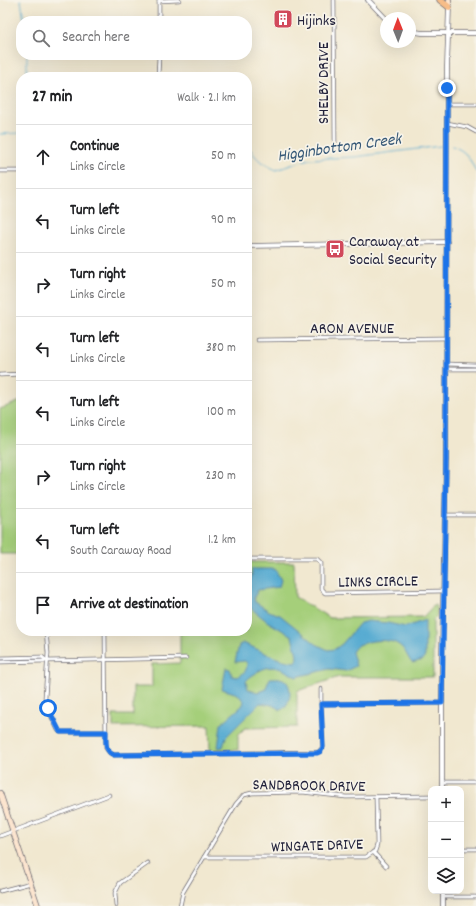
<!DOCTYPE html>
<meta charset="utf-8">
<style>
:root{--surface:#fff;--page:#f6f6f6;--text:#202124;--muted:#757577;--line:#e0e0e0}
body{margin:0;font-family:Dekko,sans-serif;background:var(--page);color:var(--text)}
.controls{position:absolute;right:12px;bottom:12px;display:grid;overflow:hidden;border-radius:8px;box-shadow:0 4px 16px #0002}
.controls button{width:36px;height:36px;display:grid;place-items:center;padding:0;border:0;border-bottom:1px solid var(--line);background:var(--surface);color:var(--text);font:20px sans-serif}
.compass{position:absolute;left:380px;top:12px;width:36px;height:36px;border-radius:50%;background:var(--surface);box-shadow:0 4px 16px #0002;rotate:359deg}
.stop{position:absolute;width:12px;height:12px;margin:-9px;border:3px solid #1a73e8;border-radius:50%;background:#fff}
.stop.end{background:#1a73e8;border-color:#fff;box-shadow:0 1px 4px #0008}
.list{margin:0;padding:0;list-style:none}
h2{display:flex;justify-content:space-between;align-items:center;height:52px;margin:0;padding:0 16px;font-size:17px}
h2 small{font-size:13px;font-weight:400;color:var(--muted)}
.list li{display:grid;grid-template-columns:26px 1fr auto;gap:12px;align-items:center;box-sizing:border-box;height:64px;padding:0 16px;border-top:1px solid var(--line)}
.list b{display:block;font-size:15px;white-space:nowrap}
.list p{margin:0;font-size:13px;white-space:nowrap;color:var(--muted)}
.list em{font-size:13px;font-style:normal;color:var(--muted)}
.icon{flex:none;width:22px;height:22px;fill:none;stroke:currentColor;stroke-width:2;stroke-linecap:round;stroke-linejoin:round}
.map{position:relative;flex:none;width:476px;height:906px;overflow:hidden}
.search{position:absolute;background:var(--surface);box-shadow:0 4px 16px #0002;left:16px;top:16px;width:236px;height:44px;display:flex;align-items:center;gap:10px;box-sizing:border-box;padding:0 14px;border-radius:16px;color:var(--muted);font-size:15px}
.panel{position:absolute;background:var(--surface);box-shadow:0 4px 16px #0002;left:16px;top:72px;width:236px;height:564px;border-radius:16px}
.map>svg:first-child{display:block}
.green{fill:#a5cf7a;stroke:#64785a}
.water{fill:#55aad1;stroke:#3c6686}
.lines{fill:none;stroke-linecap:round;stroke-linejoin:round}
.stream{stroke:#55aad1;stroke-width:1}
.minor-casing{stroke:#6a676f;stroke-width:4.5}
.tertiary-casing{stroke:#6a676f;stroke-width:5.5}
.secondary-casing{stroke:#6a676f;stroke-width:6}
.motorway-casing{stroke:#6a676f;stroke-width:7}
.minor{stroke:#fff;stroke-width:3}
.tertiary{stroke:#fff;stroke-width:4}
.secondary{stroke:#fce5cf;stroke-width:4.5}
.motorway{stroke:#f7bd88;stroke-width:5.5}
.route{stroke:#1a73e8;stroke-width:5}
.labels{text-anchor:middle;stroke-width:3.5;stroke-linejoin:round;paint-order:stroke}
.poi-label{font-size:16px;fill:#22223b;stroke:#f7f3e8;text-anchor:start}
.street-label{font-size:16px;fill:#22223b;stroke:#f7f3e8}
.water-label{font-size:17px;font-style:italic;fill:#365877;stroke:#f7f3e8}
</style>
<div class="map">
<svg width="476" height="906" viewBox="0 0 476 906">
<rect width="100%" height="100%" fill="#f7f3e8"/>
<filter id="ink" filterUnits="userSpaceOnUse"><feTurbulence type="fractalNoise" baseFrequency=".025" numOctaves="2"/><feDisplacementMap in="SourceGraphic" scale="8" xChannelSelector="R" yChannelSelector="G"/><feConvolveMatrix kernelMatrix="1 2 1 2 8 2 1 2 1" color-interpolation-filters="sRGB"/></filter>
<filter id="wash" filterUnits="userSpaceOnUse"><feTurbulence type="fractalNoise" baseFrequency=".012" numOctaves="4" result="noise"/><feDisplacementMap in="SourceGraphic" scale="16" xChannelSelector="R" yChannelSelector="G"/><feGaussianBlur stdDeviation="0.9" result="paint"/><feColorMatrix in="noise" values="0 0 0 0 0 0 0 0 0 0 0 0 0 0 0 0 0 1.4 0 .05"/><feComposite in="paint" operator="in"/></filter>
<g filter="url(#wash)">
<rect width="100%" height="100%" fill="#f1e8d0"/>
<g class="green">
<path d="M21,401V554H0V409Z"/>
<path d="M247,562H294L295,597L330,618L423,617L434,605L437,606V616L433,620V677H339L297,691V727L245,728L238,735V750H210L209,726L113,727V715H133V687H152V664L180,663V631H247Z"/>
</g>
<path class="water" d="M252,569H275L281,580L279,587L258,590L254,597L255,602L269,611L280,615L316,644L328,650L335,649L342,644L360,623L368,621L388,623L406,627L425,620V656L423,660L412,663C407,657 406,650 399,645C390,638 369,640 359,645C356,646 354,649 352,652L356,666L346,671L329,669L296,677C283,669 273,663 259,671C254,675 250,676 246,681L248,689L257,692L265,690L270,678C274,678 279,677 283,679C294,685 291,705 281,710L272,705L260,703L226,737L223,747L218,748L221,724L242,706L244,702L238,694L222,689L226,668L230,669L232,676L237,677C244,674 247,671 247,663L245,661L235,662L239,645L243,643C261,650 276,661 296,662C299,653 293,645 292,636L268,622L249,607C243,592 253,583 252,569Z"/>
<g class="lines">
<g class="stream">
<path d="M21,0L24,21"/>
<path d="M27,55V77"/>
<path d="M0,134L21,133"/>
<path d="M452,146C467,151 470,159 476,172"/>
<path d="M247,150H251C257,161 266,165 276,170L309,159L354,157L441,146"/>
</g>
</g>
</g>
<g filter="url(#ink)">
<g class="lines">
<g class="minor-casing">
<g id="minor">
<path d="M334,0L335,143"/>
<path d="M159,1L179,0"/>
<path d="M159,21V0"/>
<path d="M158,77L159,55"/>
<path d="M447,104H476"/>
<path d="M447,123L467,127L476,132"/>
<path d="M0,171H21"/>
<path d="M257,340L447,338"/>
<path d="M447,364L476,365"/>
<path d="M447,369H476"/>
<path d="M0,375L21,374"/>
<path d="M445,515H476"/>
<path d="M247,559H317L321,563V589L325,593L443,591"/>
<path d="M46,631L48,653L45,698L48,709L58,730L60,732H106"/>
<path d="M105,631L106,748L110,753L114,755L319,752L323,747L321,704L442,703"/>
<path d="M0,658L42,657L46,660"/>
<path d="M0,662L186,658"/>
<path d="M321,689V704"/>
<path d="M442,783H476"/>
<path d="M0,836L109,795"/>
<path d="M461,849H476"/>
<path d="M373,852L386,866"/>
<path d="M204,857H366L375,851L377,845L376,797"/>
<path d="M0,891L31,883"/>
<path d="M443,897H476"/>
<path d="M116,906L115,893L120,883L148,863"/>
<path d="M180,906L183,892L236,804L244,795L252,793L302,792L346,797L431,796"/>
</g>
</g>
<g class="tertiary-casing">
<g id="tertiary">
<path d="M368,0L386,19"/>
<path d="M410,31L422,33H476"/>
<path d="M247,246L447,242"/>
<path d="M442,789V655L446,460L447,66L449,7"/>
<path d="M443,906V891"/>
</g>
</g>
<g class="secondary-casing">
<g id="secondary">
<path d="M449,0V7"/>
<path d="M0,793L38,906"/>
</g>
</g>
<g class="motorway-casing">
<path id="motorway" d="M440,0L449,7"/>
</g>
<use href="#minor" class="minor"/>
<use href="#tertiary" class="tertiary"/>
<use href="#secondary" class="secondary"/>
<use href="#motorway" class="motorway"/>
</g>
</g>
<g class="lines" filter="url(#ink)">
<path class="route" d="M48,708L60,732H106C106,741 104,751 114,755L317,753L321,751L323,747L321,704L442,703L446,460L447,88"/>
</g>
<defs>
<g id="building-square" transform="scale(1)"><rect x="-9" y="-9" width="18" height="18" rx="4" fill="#d1495b" stroke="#f7f3e8"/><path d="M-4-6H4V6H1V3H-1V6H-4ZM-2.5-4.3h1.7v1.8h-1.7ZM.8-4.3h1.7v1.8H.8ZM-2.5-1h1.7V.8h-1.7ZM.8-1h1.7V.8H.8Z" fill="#fff"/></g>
<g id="bus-square" transform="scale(1)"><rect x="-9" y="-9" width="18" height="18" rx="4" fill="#d1495b" stroke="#f7f3e8"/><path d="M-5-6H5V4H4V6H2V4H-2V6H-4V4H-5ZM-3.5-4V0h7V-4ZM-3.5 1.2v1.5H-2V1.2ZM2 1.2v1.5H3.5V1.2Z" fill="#fff"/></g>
</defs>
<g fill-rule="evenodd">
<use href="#building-square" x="283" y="19"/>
<use href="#bus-square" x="335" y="249"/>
</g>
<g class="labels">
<g class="poi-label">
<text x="297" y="25">Hijinks</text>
<text x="349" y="246">Caraway at<tspan x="349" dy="18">Social Security</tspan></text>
</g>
<g class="street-label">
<text transform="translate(322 83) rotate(-90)" y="6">SHELBY DRIVE</text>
<text x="352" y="333">ARON AVENUE</text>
<text transform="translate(378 580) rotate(-1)" y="6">LINKS CIRCLE</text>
<text transform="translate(309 784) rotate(1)" y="6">SANDBROOK DRIVE</text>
<text transform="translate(317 844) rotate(-2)" y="6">WINGATE DRIVE</text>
</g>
<g class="water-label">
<text transform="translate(339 146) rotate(-8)" y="6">Higginbottom Creek</text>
</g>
</g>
</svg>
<div class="controls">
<button>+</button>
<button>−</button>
<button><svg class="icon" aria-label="layers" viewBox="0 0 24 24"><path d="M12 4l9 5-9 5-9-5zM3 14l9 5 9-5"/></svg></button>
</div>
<svg class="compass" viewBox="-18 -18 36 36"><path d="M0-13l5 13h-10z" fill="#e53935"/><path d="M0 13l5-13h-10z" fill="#757577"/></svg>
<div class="stop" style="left:48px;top:708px"></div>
<div class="stop end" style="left:447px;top:88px"></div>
<div class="search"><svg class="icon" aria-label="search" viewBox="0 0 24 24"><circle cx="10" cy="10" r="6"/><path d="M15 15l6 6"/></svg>Search here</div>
<section class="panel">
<h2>27 min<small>Walk · 2.1 km</small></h2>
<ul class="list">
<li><svg class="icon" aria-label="ahead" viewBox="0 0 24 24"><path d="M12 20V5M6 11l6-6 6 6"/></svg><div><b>Continue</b><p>Links Circle</p></div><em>50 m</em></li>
<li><svg class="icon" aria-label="left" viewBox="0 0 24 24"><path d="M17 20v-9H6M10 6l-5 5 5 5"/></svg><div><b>Turn left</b><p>Links Circle</p></div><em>90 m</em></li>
<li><svg class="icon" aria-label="right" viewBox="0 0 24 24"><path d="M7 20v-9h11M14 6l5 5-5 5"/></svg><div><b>Turn right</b><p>Links Circle</p></div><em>50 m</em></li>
<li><svg class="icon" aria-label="left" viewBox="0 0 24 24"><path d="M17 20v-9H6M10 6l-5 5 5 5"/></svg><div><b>Turn left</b><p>Links Circle</p></div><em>380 m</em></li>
<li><svg class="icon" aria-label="left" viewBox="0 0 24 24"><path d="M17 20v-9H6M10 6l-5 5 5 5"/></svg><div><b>Turn left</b><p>Links Circle</p></div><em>100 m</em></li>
<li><svg class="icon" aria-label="right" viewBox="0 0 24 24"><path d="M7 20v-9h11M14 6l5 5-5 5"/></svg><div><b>Turn right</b><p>Links Circle</p></div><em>230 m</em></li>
<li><svg class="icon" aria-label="left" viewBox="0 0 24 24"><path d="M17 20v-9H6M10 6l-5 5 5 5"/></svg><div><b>Turn left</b><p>South Caraway Road</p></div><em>1.2 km</em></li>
<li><svg class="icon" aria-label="arrive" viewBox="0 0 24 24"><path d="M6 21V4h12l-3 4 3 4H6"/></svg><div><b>Arrive at destination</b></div></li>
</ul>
</section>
</div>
